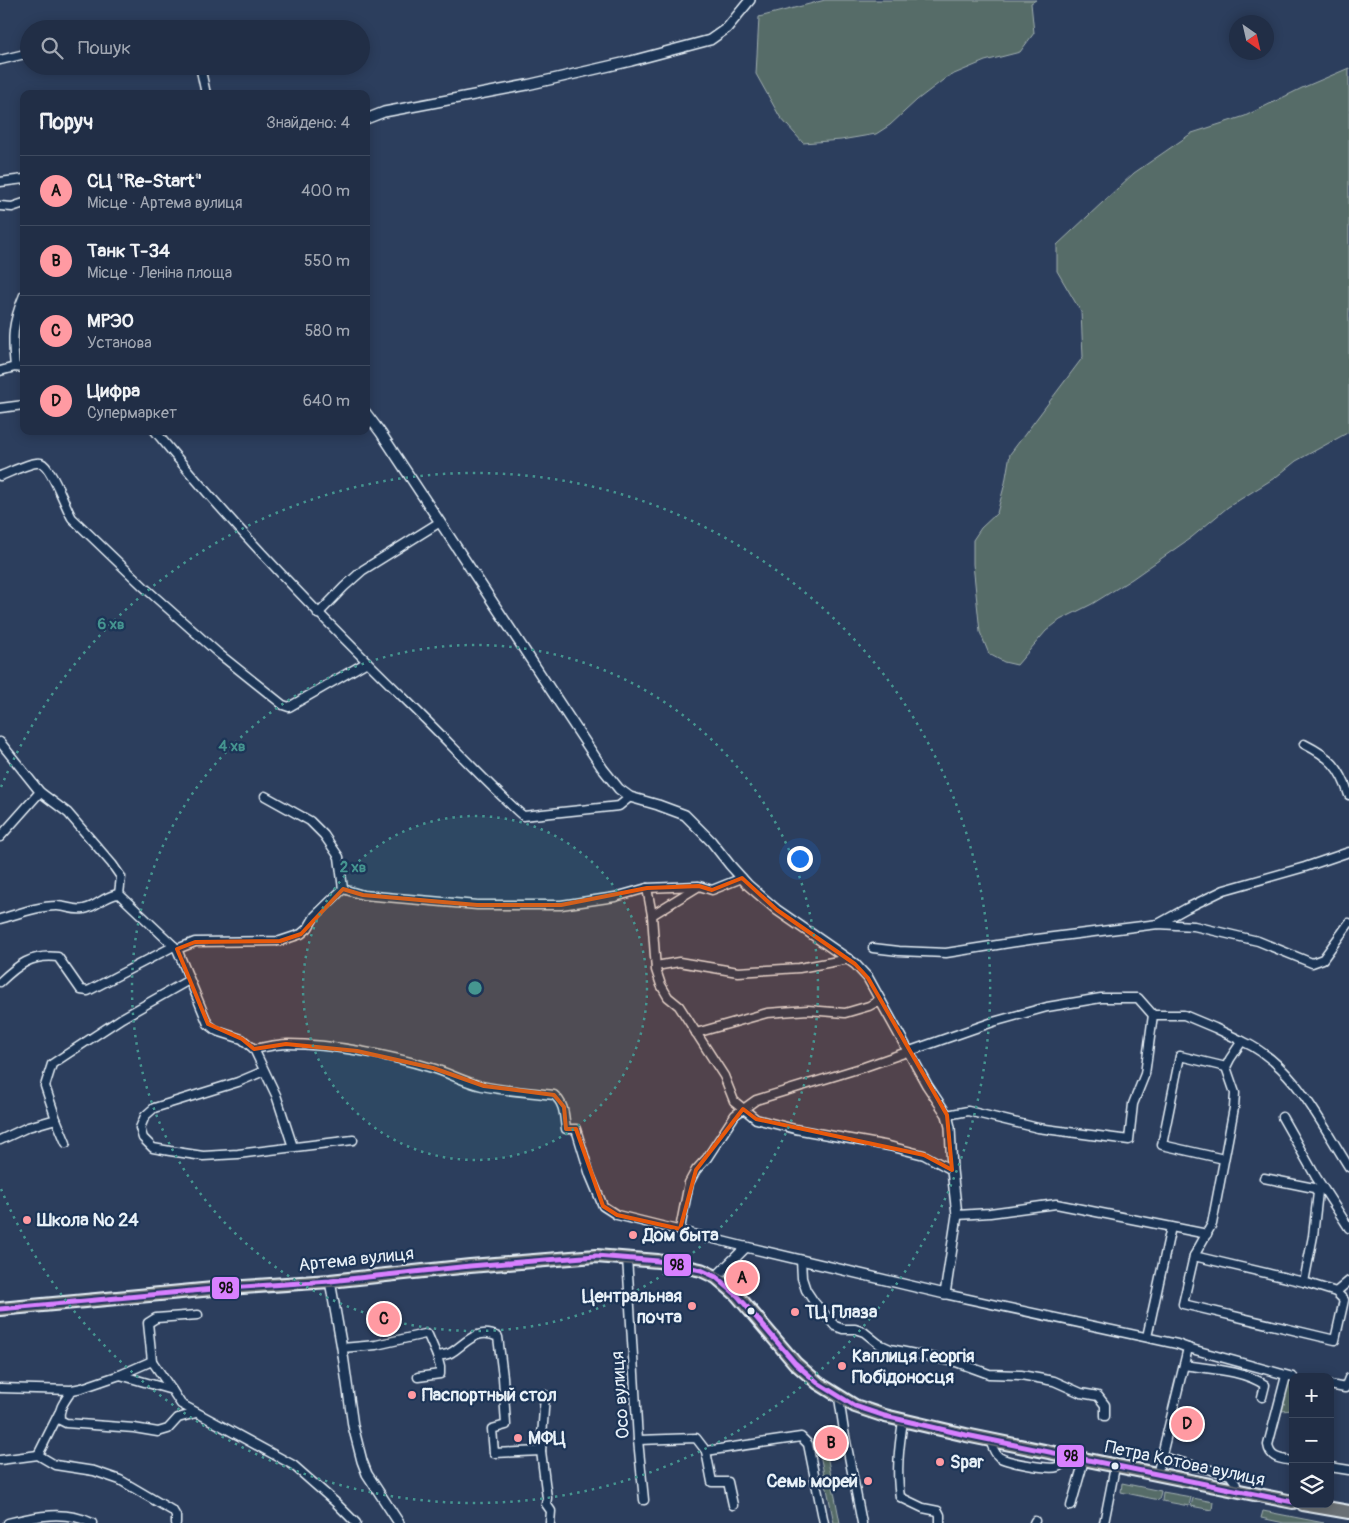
<!DOCTYPE html>
<html lang="uk">
<meta charset="utf-8">
<style>
:root{--surface:#212e46;--page:#2d3a51;--text:#f1f3f6;--muted:#a2a8b3;--line:#3e4a5f;--accent:#ff9aa2}
body{margin:0;font-family:Pangolin,sans-serif;background:var(--page);color:var(--text)}
.controls{position:absolute;right:15px;bottom:15px;display:grid;overflow:hidden;border-radius:10px;box-shadow:0 2px 12px #0003}
.controls button{width:45px;height:45px;display:grid;place-items:center;padding:0;border:0;border-bottom:1px solid var(--line);background:var(--surface);color:var(--text);font:25px sans-serif}
.compass{position:absolute;left:1229px;top:15px;width:45px;height:45px;border-radius:50%;background:var(--surface);box-shadow:0 2px 12px #0003;rotate:146deg}
.you{position:absolute;left:799px;top:858px;width:18px;height:18px;margin:-12px;border:4px solid #fff;border-radius:50%;background:#1a73e8;box-shadow:0 0 0 8px #1a73e833}
.badge{display:grid;place-items:center;width:32px;height:32px;border-radius:50%;background:var(--accent);color:#111;font-size:16px;font-weight:700}
.pin{position:absolute;translate:-50% -50%;border:2px solid #fff;box-shadow:0 1px 5px #0006}
.list{margin:0;padding:0;list-style:none}
h2{display:flex;justify-content:space-between;align-items:center;height:65px;margin:0;padding:0 20px;font-size:21px}
h2 small{font-size:16px;font-weight:400;color:var(--muted)}
.list li{display:grid;grid-template-columns:32px 1fr auto;gap:15px;align-items:center;box-sizing:border-box;height:70px;padding:0 20px;border-top:1px solid var(--line)}
.list b{display:block;font-size:19px;white-space:nowrap}
.list p{margin:0;font-size:16px;white-space:nowrap;color:var(--muted)}
.list em{font-size:16px;font-style:normal;color:var(--muted)}
.icon{flex:none;width:28px;height:28px;fill:none;stroke:currentColor;stroke-width:2;stroke-linecap:round;stroke-linejoin:round}
.map{position:relative;flex:none;width:1349px;height:1523px;overflow:hidden}
.search{position:absolute;background:var(--surface);box-shadow:0 2px 12px #0003;left:20px;top:20px;width:350px;height:55px;display:flex;align-items:center;gap:12px;box-sizing:border-box;padding:0 18px;border-radius:28px;color:var(--muted);font-size:19px}
.panel{position:absolute;background:var(--surface);box-shadow:0 2px 12px #0003;left:20px;top:90px;width:350px;height:345px;border-radius:10px}
.map>svg:first-child{display:block}
.green{fill:#576c67;stroke:#a0aeb0}
.lines{fill:none;stroke-linecap:round;stroke-linejoin:round}
.minor-casing{stroke:#e8f1f8;stroke-width:11}
.tertiary-casing{stroke:#e8f1f8;stroke-width:12}
.trunk-casing{stroke:#e8f1f8;stroke-width:16}
.minor{stroke:#1d3557;stroke-width:8}
.tertiary{stroke:#1d3557;stroke-width:9}
.trunk{stroke:#6b6f75;stroke-width:12}
.bus-1-casing{stroke:#1d3557;stroke-width:9}
.bus-1{stroke:#d880ff;stroke-width:5}
.marked{fill:#e8590c;fill-opacity:0.2;stroke:#e8590c;stroke-width:4;stroke-linejoin:round}
.ring{fill:none;stroke:#459590;stroke-width:2.5;stroke-dasharray:2.5 5}
.poi-dot{fill:#ff9aa2;stroke:#1d3557;stroke-width:2}
.bus-dot{fill:#e8f1f8;stroke:#1d3557;stroke-width:2}
.labels{text-anchor:middle;stroke-width:4.5;stroke-linejoin:round;paint-order:stroke}
.poi-label{font-size:18px;font-weight:bold;fill:#e8f1f8;stroke:#1d3557;text-anchor:start}
.street-label{font-size:18px;fill:#e8f1f8;stroke:#1d3557}
.centre{fill:#459590;stroke:#1d3557;stroke-width:2.5}
.ring-label{font-size:15px;text-anchor:middle;font-weight:bold;fill:#459590;stroke:#1d3557;stroke-width:4.5;stroke-linejoin:round;paint-order:stroke}
.line-badge{stroke:#1d3557;stroke-width:2}
.pale-badge-label{font-size:14px;text-anchor:middle;font-weight:bold;fill:#111}
</style>
<div class="map">
<svg width="1349" height="1523" viewBox="0 0 1349 1523">
<rect width="100%" height="100%" fill="#2c3e5d"/>
<filter id="ink" filterUnits="userSpaceOnUse"><feTurbulence type="fractalNoise" baseFrequency=".02" numOctaves="2"/><feDisplacementMap in="SourceGraphic" scale="10" xChannelSelector="R" yChannelSelector="G"/><feConvolveMatrix kernelMatrix="1 2 1 2 8 2 1 2 1" color-interpolation-filters="sRGB"/></filter>
<g filter="url(#ink)">
<g class="green">
<path d="M825,0H1036L1031,3L1034,33L1020,52L985,61L947,77L917,100L890,125L876,134L841,140L803,143L780,117L756,74L759,17Z"/>
<path d="M1349,68V432L1296,461L1276,477L1228,507L1192,537L1132,579L1092,604L1060,620L1046,631L1017,665L1004,662L989,654L980,632L973,564V540L981,528L997,513L1005,483L1010,454L1083,357L1081,312L1057,271V245L1134,173L1192,133L1245,116L1302,88Z"/>
<path d="M1286,1379H1293V1410L1281,1411Z"/>
<path d="M823,1434L840,1523H834L816,1435Z"/>
<path d="M1122,1483L1161,1491L1159,1500L1121,1492Z"/>
<path d="M1163,1492L1191,1497L1189,1506L1162,1501Z"/>
<path d="M1193,1498L1213,1502L1212,1510L1191,1506Z"/>
<path d="M1263,1511L1324,1523H1284L1261,1518Z"/>
</g>
<g class="lines">
<g class="minor-casing">
<g id="minor">
<path d="M0,60L29,53"/>
<path d="M200,66L206,94"/>
<path d="M0,182L24,179"/>
<path d="M0,206L12,207L24,203"/>
<path d="M15,367C12,337 12,324 24,295"/>
<path d="M0,371L15,367L24,368"/>
<path d="M0,408L24,405"/>
<path d="M155,431C234,528 321,617 410,704C448,741 484,781 523,816L619,806L630,797"/>
<path d="M0,476C9,473 32,461 41,463C51,466 66,508 72,518L144,587L218,653L283,705L289,707L367,662"/>
<path d="M318,614L344,587L363,570L440,522"/>
<path d="M0,742L40,792L68,813L112,864L121,877L119,894"/>
<path d="M1304,744C1330,757 1340,767 1349,795"/>
<path d="M265,796L310,821L324,835L339,857L343,889"/>
<path d="M0,837L40,792"/>
<path d="M742,878L712,890L699,886L652,915L656,970L661,985L668,997L679,1006L724,1076L734,1101L756,1119L795,1129L889,1146L924,1155L952,1170"/>
<path d="M647,888L697,886"/>
<path d="M0,919C18,914 37,906 57,906C65,906 75,911 84,909C97,907 105,895 119,894L177,949L208,1024L217,1031L242,1039L254,1049L276,1095L293,1147"/>
<path d="M1158,924L1187,908L1224,890L1305,867L1349,852"/>
<path d="M873,948L899,951L946,953L1029,940L1158,924L1194,926L1258,941L1312,963L1323,959L1349,923"/>
<path d="M177,949L195,942L280,941L301,934L308,928L315,916L343,889L363,895L477,905H561L615,897L647,888L652,915"/>
<path d="M656,966L679,962L738,972L799,968L849,959"/>
<path d="M0,982C18,965 31,954 58,957L81,990L88,991L174,946"/>
<path d="M696,1033L767,1013L808,1010L845,1013L869,1006L880,1000"/>
<path d="M254,1049C265,1047 277,1044 288,1044C332,1044 390,1055 432,1068C449,1073 464,1082 482,1086C505,1091 530,1092 554,1095C565,1104 564,1116 566,1129H576L590,1175L603,1206L617,1215L746,1247"/>
<path d="M264,1071L238,1082L154,1108L145,1116L140,1128L143,1138L153,1148L170,1151L203,1156L238,1154L353,1140"/>
<path d="M947,1115L968,1111L1038,1128L1129,1140L1133,1104L1145,1074L1153,1015"/>
<path d="M1282,1117L1316,1177L1349,1228"/>
<path d="M56,1119L66,1143"/>
<path d="M0,1140L28,1127L56,1119L45,1086L52,1064L122,1018L189,980"/>
<path d="M1224,1159L1162,1145L1180,1056L1226,1067"/>
<path d="M1264,1178L1314,1188L1318,1192L1313,1236L1304,1282"/>
<path d="M957,1215L990,1213L1056,1204L1207,1234"/>
<path d="M680,1229L689,1183L696,1170L707,1158L735,1115L756,1100L864,1067L993,1022L1047,1007L1101,998H1138L1153,1015H1184L1215,1028L1242,1041"/>
<path d="M1194,1256L1304,1282L1336,1292L1344,1300L1335,1340L1183,1304Z"/>
<path d="M1194,1256L1212,1224L1234,1108L1235,1093L1226,1067L1230,1059L1242,1041C1294,1064 1320,1122 1349,1167"/>
<path d="M627,1257L638,1440L644,1500"/>
<path d="M801,1260L802,1278L806,1290L814,1302L835,1326L843,1329H855L864,1332L879,1344L890,1349L956,1362L989,1374L1021,1375L1054,1381L1081,1393L1098,1396L1105,1405V1416"/>
<path d="M1336,1292L1349,1281"/>
<path d="M945,1294L1177,1344L1188,1348"/>
<path d="M1147,1337L1171,1227"/>
<path d="M342,1348L376,1345L425,1334L428,1335L437,1356"/>
<path d="M152,1361L148,1323L156,1318L198,1315"/>
<path d="M1184,1365C1210,1369 1243,1370 1265,1385L1262,1397"/>
<path d="M120,1375L152,1361L172,1390"/>
<path d="M1286,1376L1268,1445C1270,1459 1281,1459 1293,1461"/>
<path d="M418,1377L440,1374V1367L437,1356C442,1355 448,1355 452,1352C467,1342 478,1327 498,1337L503,1377L506,1425L492,1429L494,1453L541,1451"/>
<path d="M1330,1385L1345,1388L1349,1378"/>
<path d="M0,1388L72,1390L82,1388L120,1375L172,1390L181,1404L293,1465L335,1502L356,1523"/>
<path d="M72,1390C65,1401 58,1408 60,1420L66,1423L134,1428L158,1432L168,1429L178,1418L196,1413"/>
<path d="M545,1395L541,1451L547,1498L546,1504L551,1511L550,1523"/>
<path d="M839,1398L844,1431L862,1523"/>
<path d="M903,1421C899,1447 896,1471 900,1497L923,1508L938,1511L940,1515V1523"/>
<path d="M638,1440L696,1438L706,1451L712,1482H728L733,1505"/>
<path d="M990,1440C992,1446 994,1453 999,1457C1006,1462 1049,1470 1057,1467C1063,1465 1065,1461 1069,1457"/>
<path d="M706,1451L801,1437L808,1444L824,1523"/>
<path d="M38,1455L59,1413"/>
<path d="M1162,1457L1230,1475L1235,1482L1238,1492"/>
<path d="M0,1460L38,1455L55,1465L94,1471L120,1480L173,1511L176,1516V1523"/>
<path d="M1330,1467L1349,1470"/>
<path d="M1157,1475L1188,1348L1293,1377"/>
<path d="M1071,1506L1084,1460"/>
<path d="M8,1523C36,1516 65,1510 92,1523"/>
<path d="M1034,1523L1035,1521"/>
<path d="M1104,1523L1115,1467"/>
</g>
</g>
<g class="tertiary-casing">
<g id="tertiary">
<path d="M366,119L384,112L527,85L631,61L710,40L727,28L750,0"/>
<path d="M366,413L381,433L603,769L619,789L630,797L658,805L685,815L711,841L730,865L748,885L777,910L855,964L868,978L927,1085L947,1115L950,1127L952,1170L957,1215L945,1294L746,1247L716,1277"/>
<path d="M330,1281L342,1348L353,1426L362,1461L367,1474L399,1523"/>
</g>
</g>
<g class="trunk-casing">
<g id="trunk">
<path d="M0,1309L213,1289L330,1281L470,1266L596,1256L658,1261L701,1270L716,1277L737,1295L795,1363L818,1383L855,1406L885,1416L966,1435L1293,1502"/>
<path d="M1303,1504L1349,1512"/>
</g>
</g>
<use href="#minor" class="minor"/>
<use href="#tertiary" class="tertiary"/>
<use href="#trunk" class="trunk"/>
<g class="bus-1-casing">
<path id="bus-1" d="M0,1309L213,1289L330,1281L470,1266L596,1256L658,1261L701,1270L716,1277L737,1295L795,1363L818,1383L855,1406L885,1416L966,1435L1293,1502"/>
</g>
<use href="#bus-1" class="bus-1"/>
</g>
</g>
<path class="marked" d="M742,878L777,910L855,964L868,978L947,1115L952,1170L924,1155L756,1119L743,1109L696,1170L680,1229L617,1215L603,1206L576,1129H566L564,1107L554,1095L484,1086L433,1068L357,1051L286,1044L254,1049L242,1039L208,1024L177,949L195,942L280,941L301,934L343,889L363,895L477,905H561L647,888L699,886L712,890Z"/>
<circle cx="475" cy="988" r="172" fill="#459590" fill-opacity=".12"/>
<g class="ring">
<circle cx="475" cy="988" r="172"/>
<circle cx="475" cy="988" r="343"/>
<path d="M1 787A515 515 0 1 1 1 1189"/>
</g>
<g class="poi-dot">
<circle cx="27" cy="1220" r="5"/>
<circle cx="633" cy="1235" r="5"/>
<circle cx="692" cy="1306" r="5"/>
<circle cx="795" cy="1312" r="5"/>
<circle cx="842" cy="1366" r="5"/>
<circle cx="412" cy="1395" r="5"/>
<circle cx="518" cy="1438" r="5"/>
<circle cx="940" cy="1462" r="5"/>
<circle cx="868" cy="1481" r="5"/>
</g>
<g class="bus-dot">
<circle cx="751" cy="1311" r="4.5"/>
<circle cx="1115" cy="1466" r="4.5"/>
</g>
<g class="labels">
<g class="poi-label">
<text x="37" y="1226">Школа № 24</text>
<text x="643" y="1241">Дом быта</text>
<text x="682" y="1302" text-anchor="end">Центральная<tspan x="682" dy="21">почта</tspan></text>
<text x="805" y="1318">ТЦ Плаза</text>
<text x="852" y="1362">Каплиця Георгія<tspan x="852" dy="21">Побідоносця</tspan></text>
<text x="422" y="1401">Паспортный стол</text>
<text x="528" y="1444">МФЦ</text>
<text x="950" y="1468">Spar</text>
<text x="858" y="1487" text-anchor="end">Семь морей</text>
</g>
<g class="street-label">
<text transform="translate(356 1259) rotate(-6)" y="6">Артема вулиця</text>
<text transform="translate(620 1395) rotate(-94)" y="6">Осо вулиця</text>
<text transform="translate(1185 1463) rotate(12)" y="6">Петра Котова вулиця</text>
</g>
</g>
<circle cx="475" cy="988" r="8" class="centre"/>
<g class="ring-label">
<text x="111" y="629">6 хв</text>
<text x="232" y="751">4 хв</text>
<text x="353" y="872">2 хв</text>
</g>
<g class="line-badge">
<rect x="663" y="1253" width="29" height="24" rx="5" fill="#d880ff"/>
<rect x="211" y="1276" width="29" height="24" rx="5" fill="#d880ff"/>
<rect x="1056" y="1444" width="29" height="24" rx="5" fill="#d880ff"/>
</g>
<g class="pale-badge-label">
<text x="677" y="1270">98</text>
<text x="226" y="1293">98</text>
<text x="1071" y="1461">98</text>
</g>
</svg>
<div class="controls">
<button>+</button>
<button>−</button>
<button><svg class="icon" aria-label="layers" viewBox="0 0 24 24"><path d="M12 4l9 5-9 5-9-5zM3 14l9 5 9-5"/></svg></button>
</div>
<svg class="compass" viewBox="-18 -18 36 36"><path d="M0-13l5 13h-10z" fill="#e53935"/><path d="M0 13l5-13h-10z" fill="#a2a8b3"/></svg>
<div class="you"></div>
<div class="pin badge" style="left:742px;top:1278px">A</div>
<div class="pin badge" style="left:831px;top:1443px">B</div>
<div class="pin badge" style="left:384px;top:1319px">C</div>
<div class="pin badge" style="left:1187px;top:1424px">D</div>
<div class="search"><svg class="icon" aria-label="search" viewBox="0 0 24 24"><circle cx="10" cy="10" r="6"/><path d="M15 15l6 6"/></svg>Пошук</div>
<section class="panel">
<h2>Поруч<small>Знайдено: 4</small></h2>
<ul class="list">
<li><span class="badge">A</span><div><b>СЦ &quot;Re-Start&quot;</b><p>Місце · Артема вулиця</p></div><em>400 m</em></li>
<li><span class="badge">B</span><div><b>Танк Т-34</b><p>Місце · Леніна площа</p></div><em>550 m</em></li>
<li><span class="badge">C</span><div><b>МРЭО</b><p>Установа</p></div><em>580 m</em></li>
<li><span class="badge">D</span><div><b>Цифра</b><p>Супермаркет</p></div><em>640 m</em></li>
</ul>
</section>
</div>
